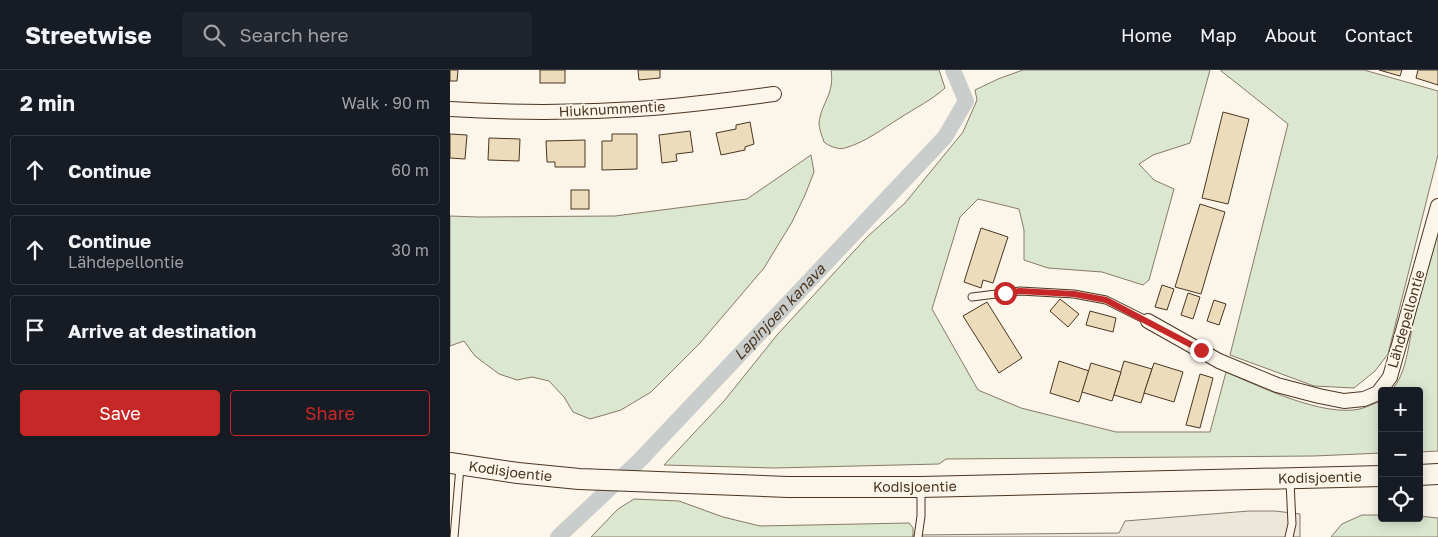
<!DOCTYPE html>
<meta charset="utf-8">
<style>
:root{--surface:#171b24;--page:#20242c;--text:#f1f3f6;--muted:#9ea1a6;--line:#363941;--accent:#c62828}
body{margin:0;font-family:"Golos Text",sans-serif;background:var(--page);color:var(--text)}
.controls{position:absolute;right:15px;bottom:15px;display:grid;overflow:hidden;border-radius:5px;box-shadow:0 2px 12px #0003}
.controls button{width:45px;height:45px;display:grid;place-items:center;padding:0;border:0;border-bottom:1px solid var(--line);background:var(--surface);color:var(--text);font:25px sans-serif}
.stop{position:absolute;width:15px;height:15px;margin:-11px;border:4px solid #c62828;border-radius:50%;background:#fff}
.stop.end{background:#c62828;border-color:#fff;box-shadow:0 1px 5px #0008}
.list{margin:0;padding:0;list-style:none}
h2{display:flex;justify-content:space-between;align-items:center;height:65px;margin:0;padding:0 20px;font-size:21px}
h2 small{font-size:16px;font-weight:400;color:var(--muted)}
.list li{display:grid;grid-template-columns:32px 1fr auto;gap:15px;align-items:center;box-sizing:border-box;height:70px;margin:0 10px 10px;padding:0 10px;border:1px solid var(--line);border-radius:5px}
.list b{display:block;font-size:19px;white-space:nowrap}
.list p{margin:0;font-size:16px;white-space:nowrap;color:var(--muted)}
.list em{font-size:16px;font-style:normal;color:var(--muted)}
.actions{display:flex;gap:10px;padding:15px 20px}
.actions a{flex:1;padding:11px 0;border:1px solid var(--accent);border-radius:5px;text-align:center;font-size:18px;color:var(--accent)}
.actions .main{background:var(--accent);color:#fff}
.icon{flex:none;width:28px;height:28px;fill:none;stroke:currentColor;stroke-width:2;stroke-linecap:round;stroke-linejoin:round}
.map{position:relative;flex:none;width:988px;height:467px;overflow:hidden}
header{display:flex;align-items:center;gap:30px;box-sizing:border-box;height:70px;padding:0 25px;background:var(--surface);border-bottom:1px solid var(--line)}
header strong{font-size:24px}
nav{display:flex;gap:28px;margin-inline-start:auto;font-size:18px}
.search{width:350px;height:45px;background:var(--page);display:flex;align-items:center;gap:12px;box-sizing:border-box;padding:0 18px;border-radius:5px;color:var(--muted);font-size:19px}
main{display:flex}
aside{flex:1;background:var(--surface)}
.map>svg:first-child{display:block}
.green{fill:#dce7d0;stroke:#887966}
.parking{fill:#ede7d9;stroke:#887966}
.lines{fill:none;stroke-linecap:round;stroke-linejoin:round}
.canal{stroke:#c9cecd;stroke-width:16}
.building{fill:#ecdcbc;stroke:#4a3520}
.lane-casing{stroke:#4a3520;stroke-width:9}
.street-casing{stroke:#4a3520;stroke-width:16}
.secondary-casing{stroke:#4a3520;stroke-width:22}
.lane{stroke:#fbf6e9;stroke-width:7}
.street{stroke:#fbf6e9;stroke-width:14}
.secondary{stroke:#fbf6e9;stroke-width:20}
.route{stroke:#c62828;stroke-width:6}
.labels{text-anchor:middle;stroke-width:4;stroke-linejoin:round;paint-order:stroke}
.street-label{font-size:14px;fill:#4a3520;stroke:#fbf6e9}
.water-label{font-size:15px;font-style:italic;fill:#4a3520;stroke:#fbf6e9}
</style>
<header>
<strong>Streetwise</strong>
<div class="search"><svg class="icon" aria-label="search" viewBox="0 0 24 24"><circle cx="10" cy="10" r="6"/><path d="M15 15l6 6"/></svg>Search here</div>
<nav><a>Home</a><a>Map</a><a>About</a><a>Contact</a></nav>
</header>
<main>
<aside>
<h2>2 min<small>Walk · 90 m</small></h2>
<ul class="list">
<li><svg class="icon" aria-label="ahead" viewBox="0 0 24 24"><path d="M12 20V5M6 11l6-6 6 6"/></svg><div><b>Continue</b></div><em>60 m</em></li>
<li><svg class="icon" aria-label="ahead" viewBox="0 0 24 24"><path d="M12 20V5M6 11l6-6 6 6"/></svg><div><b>Continue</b><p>Lähdepellontie</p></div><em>30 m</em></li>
<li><svg class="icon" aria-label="arrive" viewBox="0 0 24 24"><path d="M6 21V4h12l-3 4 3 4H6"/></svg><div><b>Arrive at destination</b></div></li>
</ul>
<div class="actions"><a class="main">Save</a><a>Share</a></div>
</aside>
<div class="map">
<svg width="988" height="467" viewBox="0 0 988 467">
<rect width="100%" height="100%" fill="#fbf6e9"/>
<g class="green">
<path d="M381,0H489L495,18C482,30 465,38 450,48C432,59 416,72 395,78C388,80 379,76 374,72C372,66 369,59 369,53C371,33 385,24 381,0Z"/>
<path d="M573,0H760L740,73L703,85L689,94L704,110L724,119L699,210L693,215L652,202L598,198L574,190V160L569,139L528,129L510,147L482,239L528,320L571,338L666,362H760L776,302C811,317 872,347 910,339C917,337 925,333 932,331V383L864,386L496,389L489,394L324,398L214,395L274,331L327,265L417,167L455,133L513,62L527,30L525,20L548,9Z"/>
<path d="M770,0H914L988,21V85L938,284L925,301L904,318L864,316L780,285L838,54Z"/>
<path d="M361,85L364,102L355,125L342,152L314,198L250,273L201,322L171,340L140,349L123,342L114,327L99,311L82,307L67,310L49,304L25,286L14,271L0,276V146L29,147L165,146L297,129Z"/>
<path d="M988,158V381L969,382V321H941C958,303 959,267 965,244C971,215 980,186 988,158Z"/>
<path d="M184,429L229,431L273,447L310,456L459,453L463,458V467H141L168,439Z"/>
<path d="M912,445H932V448H969V446L988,448V467H881L892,454Z"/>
</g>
<path class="parking" d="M799,441H825L850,444V467H463V465L669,463L675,451Z"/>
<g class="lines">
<path class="canal" id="s1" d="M108,467L190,390L495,67L516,31L503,0"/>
</g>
<g class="building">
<path d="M0,0H8L7,11H0Z"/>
<rect x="90" y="0" width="25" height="13"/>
<path d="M188,0H210V8L189,10Z"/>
<path d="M929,0H952L950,6Z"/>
<path d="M968,0H988V15L966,8Z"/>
<path d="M773,42L799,49L778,134L752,128Z"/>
<path d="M300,52L304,74L295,77V80L271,85L266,63L286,59V55Z"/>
<path d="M240,61L243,82L226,84L227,91L212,93L209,65Z"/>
<path d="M0,64L17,65L15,89L0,88Z"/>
<path d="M162,64H187V99L152,100V71H162Z"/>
<path d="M39,68L70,69L69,91L38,90Z"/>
<path d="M135,70V97H105V92H97L96,71Z"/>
<rect x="121" y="120" width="18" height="19"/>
<path d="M750,134L775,142L751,224L725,217Z"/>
<path d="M531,158L558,167L543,213L533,210L531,218L514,212Z"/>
<path d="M712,215L724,219L717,240L705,237Z"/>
<path d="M738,223L750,227L743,249L731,245Z"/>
<path d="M610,229L629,244L618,257L600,241Z"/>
<path d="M764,230L776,234L769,255L757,251Z"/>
<path d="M537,232L572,288L549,303L513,246Z"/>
<path d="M640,241L666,248L663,262L636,255Z"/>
<path d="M609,291L639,301L629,332L600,323Z"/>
<path d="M674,291L702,299L691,333L664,325Z"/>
<path d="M641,293L671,302L662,331L632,322Z"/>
<path d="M704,293L733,302L724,332L694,323Z"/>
<path d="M750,304L763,308L750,358L736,355Z"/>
</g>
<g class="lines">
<g class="lane-casing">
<g id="lane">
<path d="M522,227L570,221L624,224L656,230L698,251"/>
<path d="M4,467L10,397"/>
<path d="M468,467L471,446V418"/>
<path d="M839,467L842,454L840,411"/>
</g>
</g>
<g class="street-casing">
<g id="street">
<path d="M0,39C63,43 125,43 187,39C233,36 279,30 324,24"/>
<path d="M698,251L769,291L827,315L869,326L894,331L914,329L928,323L940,307L988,136"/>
</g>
</g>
<g class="secondary-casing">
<g id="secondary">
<path id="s2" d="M0,393L68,403L129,409L338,417H470L932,406"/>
<path d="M969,405L988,404"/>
</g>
</g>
<use href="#lane" class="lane"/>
<use href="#street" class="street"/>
<use href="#secondary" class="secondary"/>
</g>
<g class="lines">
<path class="route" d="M555,223L570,221L624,224L656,230L751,280"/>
</g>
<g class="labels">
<g class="street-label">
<text transform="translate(162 39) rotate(-3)" y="5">Hiuknummentie</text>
<text transform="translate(956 249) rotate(-74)" y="5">Lähdepellontie</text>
<text dy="5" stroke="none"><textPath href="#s2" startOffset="61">Kodisjoentie</textPath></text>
<text dy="5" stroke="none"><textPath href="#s2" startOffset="871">Kodisjoentie</textPath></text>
<text dy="5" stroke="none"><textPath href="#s2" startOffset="466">Kodisjoentie</textPath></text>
</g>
<g class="water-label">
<text dy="5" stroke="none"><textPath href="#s1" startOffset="316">Lapinjoen kanava</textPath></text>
</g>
</g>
</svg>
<div class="controls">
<button>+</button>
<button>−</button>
<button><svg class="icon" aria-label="locate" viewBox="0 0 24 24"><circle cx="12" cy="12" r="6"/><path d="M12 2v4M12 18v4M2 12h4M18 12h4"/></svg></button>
</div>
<div class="stop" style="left:555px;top:223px"></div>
<div class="stop end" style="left:751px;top:280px"></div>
</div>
</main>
